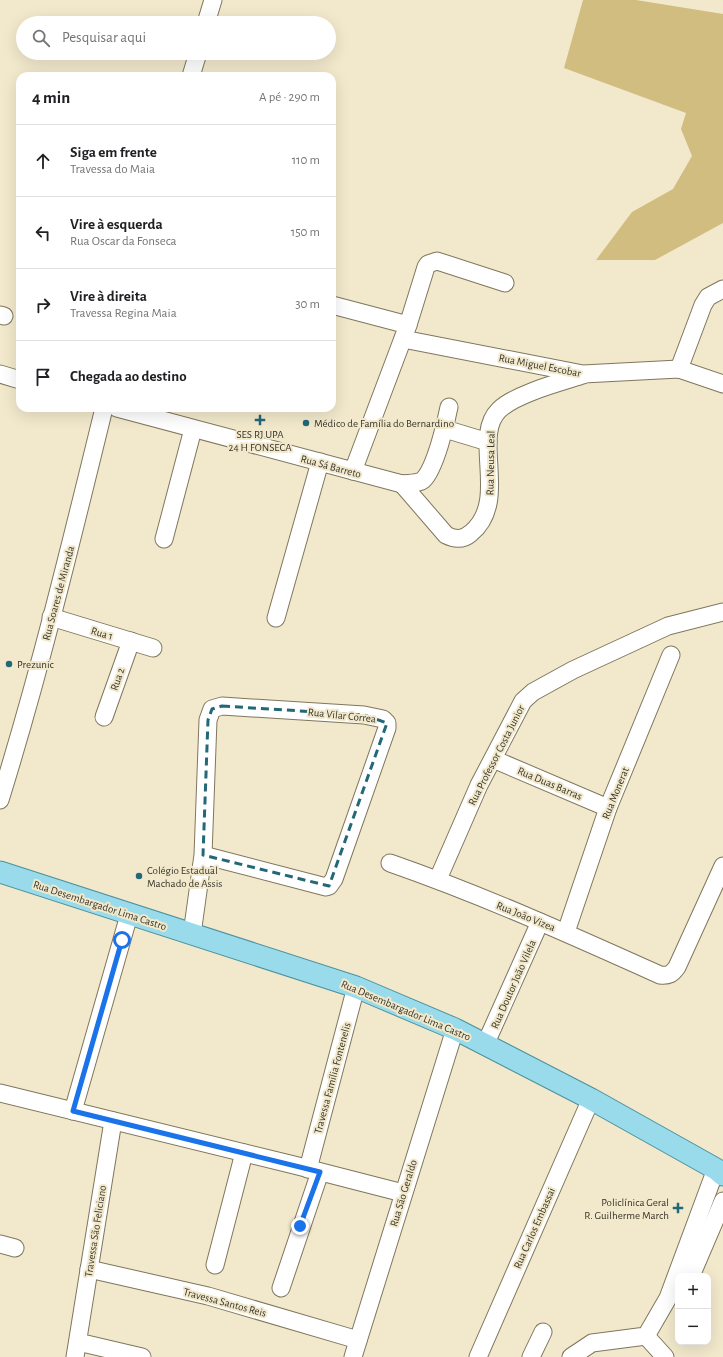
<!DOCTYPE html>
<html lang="pt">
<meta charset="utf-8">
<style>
:root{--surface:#fff;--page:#f6f6f6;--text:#202124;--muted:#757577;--line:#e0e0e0}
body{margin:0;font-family:"Alegreya Sans",sans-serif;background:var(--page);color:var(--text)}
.controls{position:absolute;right:12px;bottom:12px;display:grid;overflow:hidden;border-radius:8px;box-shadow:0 4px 16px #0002}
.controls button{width:36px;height:36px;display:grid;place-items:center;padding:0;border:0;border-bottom:1px solid var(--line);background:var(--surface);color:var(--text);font:20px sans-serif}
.stop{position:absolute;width:12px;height:12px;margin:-9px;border:3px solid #1a73e8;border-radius:50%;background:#fff}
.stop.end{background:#1a73e8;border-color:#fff;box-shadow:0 1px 4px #0008}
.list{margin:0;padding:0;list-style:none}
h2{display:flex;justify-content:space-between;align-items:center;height:52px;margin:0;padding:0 16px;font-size:17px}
h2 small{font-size:13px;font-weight:400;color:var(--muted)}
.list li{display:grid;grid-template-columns:26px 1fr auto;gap:12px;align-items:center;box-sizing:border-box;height:72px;padding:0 16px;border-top:1px solid var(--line)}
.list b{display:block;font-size:15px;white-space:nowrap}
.list p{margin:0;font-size:13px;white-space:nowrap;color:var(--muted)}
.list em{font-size:13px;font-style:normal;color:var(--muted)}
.icon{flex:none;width:22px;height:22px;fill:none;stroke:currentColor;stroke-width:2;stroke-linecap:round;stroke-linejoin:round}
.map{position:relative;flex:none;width:723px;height:1357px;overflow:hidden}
.search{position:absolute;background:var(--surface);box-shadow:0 4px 16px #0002;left:16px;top:16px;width:320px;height:44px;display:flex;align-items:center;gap:10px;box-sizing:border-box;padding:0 14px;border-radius:22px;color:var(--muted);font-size:15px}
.panel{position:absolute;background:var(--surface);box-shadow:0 4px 16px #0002;left:16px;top:72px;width:320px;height:340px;border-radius:12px}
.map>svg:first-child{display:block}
.green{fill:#d1bd7f}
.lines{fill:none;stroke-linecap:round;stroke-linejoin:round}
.minor-casing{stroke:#7f765d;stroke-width:19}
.major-casing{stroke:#4b919e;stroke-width:23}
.minor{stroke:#fff;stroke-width:17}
.major{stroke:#99dbea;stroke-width:21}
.route{stroke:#1a73e8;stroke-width:5}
.marked{fill:none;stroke:#226877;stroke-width:3;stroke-dasharray:8 5;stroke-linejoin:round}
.poi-dot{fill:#226877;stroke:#f2e9cc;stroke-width:1.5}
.labels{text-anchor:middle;stroke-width:4;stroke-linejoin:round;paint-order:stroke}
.street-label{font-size:11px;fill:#38352a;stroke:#f2e9cc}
.poi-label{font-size:11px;fill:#38352a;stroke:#f2e9cc;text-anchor:start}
</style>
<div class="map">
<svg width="723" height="1357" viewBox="0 0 723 1357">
<rect width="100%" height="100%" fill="#f2e9cc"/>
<path class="green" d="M583,0H636L723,14V223L655,260H596L632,212L673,189L692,156L681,129L686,113L564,68Z"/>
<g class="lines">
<g class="minor-casing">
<g id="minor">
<path d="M206,23L213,0"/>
<path d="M191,76L198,53"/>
<path d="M332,305L408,325L353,471"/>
<path d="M0,315L4,316"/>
<path d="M408,325L426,267L428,264L437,261L505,283"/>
<path d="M403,339L583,374L679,369L723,384"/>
<path d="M679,369L703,305L708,297L723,289"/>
<path d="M0,374L20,380"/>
<path d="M117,408L402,484C409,483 418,484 423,480C435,469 446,423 449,407"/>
<path d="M445,429L488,442"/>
<path d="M402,484L446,535C456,540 463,540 471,533C510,501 471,437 499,410C515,394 561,382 583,375"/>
<path d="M164,539L193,429"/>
<path d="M51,617L153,648"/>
<path d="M276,618L320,462"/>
<path d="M104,717L131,641"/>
<path d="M493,759L608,808"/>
<path d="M0,800C40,671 72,539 104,408"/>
<path d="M390,863C482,895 571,935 660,975C669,976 672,974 677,967L723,866"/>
<path d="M438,879L479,785L523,701L533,692L573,670L668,626L723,612"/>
<path d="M566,932L608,808L671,655"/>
<path d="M192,934L203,855L208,720L212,709L222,706L364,715L383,719L387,723V728L334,879L329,886L326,887L203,855"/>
<path d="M485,1045L540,922"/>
<path d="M0,1093L294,1165L403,1193"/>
<path d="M73,1111L129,915"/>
<path d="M308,1169L356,987"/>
<path d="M0,1244L15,1248"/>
<path d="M215,1265L244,1153"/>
<path d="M89,1269L208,1296L358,1340"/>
<path d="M691,1276L723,1201"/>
<path d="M281,1288L320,1172"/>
<path d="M646,1336L665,1357"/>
<path d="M78,1342L142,1357"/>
<path d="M75,1357L113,1121"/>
<path d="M353,1357L455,1029"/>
<path d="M478,1357L591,1099"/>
<path d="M531,1357L543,1332"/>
<path d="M571,1357L592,1343L646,1336L668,1298L716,1169"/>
</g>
</g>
<g class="major-casing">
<path id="major" d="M0,872L356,987L455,1029L591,1099L716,1169L723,1175"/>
</g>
<use href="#minor" class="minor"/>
<use href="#major" class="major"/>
</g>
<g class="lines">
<path class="route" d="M122,940L73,1111L320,1172L300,1226"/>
</g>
<path class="marked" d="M222,706L364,715L387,723L329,886L203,855L208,720L212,709Z"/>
<g class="poi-dot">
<path d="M258 414h4v4h4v4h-4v4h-4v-4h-4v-4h4z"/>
<circle cx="306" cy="423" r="4"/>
<circle cx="9" cy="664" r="4"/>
<circle cx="139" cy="876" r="4"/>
<path d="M676 1202h4v4h4v4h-4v4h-4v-4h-4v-4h4z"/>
</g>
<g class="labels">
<g class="street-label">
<text transform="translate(540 365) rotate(11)" y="4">Rua Miguel Escobar</text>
<text transform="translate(490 463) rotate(-89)" y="4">Rua Neusa Leal</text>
<text transform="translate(331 466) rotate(15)" y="4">Rua Sá Barreto</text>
<text transform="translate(58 593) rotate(-75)" y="4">Rua Soares de Miranda</text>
<text transform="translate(102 633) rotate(16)" y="4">Rua 1</text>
<text transform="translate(117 679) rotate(-71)" y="4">Rua 2</text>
<text transform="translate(342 715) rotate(6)" y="4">Rua Vilar Correa</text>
<text transform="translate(496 755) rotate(-63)" y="4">Rua Professor Costa Junior</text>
<text transform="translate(550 783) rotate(23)" y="4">Rua Duas Barras</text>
<text transform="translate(615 793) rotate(-68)" y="4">Rua Monerat</text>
<text transform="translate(100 905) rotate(18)" y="4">Rua Desembargador Lima Castro</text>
<text transform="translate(526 916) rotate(22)" y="4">Rua João Vizea</text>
<text transform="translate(513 984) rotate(-66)" y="4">Rua Doutor João Vilela</text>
<text transform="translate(406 1010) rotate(23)" y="4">Rua Desembargador Lima Castro</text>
<text transform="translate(332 1078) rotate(-75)" y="4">Travessa Família Fontenelis</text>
<text transform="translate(403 1193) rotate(-73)" y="4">Rua São Geraldo</text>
<text transform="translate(534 1228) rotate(-66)" y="4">Rua Carlos Embassai</text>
<text transform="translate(95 1231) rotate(-81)" y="4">Travessa São Feliciano</text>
<text transform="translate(225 1302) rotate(15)" y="4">Travessa Santos Reis</text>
</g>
<g class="poi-label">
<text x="314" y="427">Médico de Família do Bernardino</text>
<text x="260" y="438" text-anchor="middle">SES RJ UPA<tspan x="260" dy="13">24 H FONSECA</tspan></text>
<text x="17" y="668">Prezunic</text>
<text x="147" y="874">Colégio Estadual<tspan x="147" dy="13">Machado de Assis</tspan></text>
<text x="669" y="1206" text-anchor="end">Policlínica Geral<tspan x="669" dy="13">R. Guilherme March</tspan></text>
</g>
</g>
</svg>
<div class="controls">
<button>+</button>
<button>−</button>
</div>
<div class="stop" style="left:122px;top:940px"></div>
<div class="stop end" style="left:300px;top:1226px"></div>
<div class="search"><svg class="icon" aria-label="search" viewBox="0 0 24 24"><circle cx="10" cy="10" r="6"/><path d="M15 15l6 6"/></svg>Pesquisar aqui</div>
<section class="panel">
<h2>4 min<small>A pé · 290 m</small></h2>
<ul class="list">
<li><svg class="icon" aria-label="ahead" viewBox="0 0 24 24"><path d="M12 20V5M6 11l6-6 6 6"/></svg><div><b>Siga em frente</b><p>Travessa do Maia</p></div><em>110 m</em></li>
<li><svg class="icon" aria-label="left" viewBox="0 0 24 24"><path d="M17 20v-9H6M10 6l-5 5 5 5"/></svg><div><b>Vire à esquerda</b><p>Rua Oscar da Fonseca</p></div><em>150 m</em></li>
<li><svg class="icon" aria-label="right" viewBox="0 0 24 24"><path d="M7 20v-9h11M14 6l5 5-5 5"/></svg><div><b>Vire à direita</b><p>Travessa Regina Maia</p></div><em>30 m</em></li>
<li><svg class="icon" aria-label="arrive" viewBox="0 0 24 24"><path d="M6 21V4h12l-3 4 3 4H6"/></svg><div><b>Chegada ao destino</b></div></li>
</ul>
</section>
</div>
